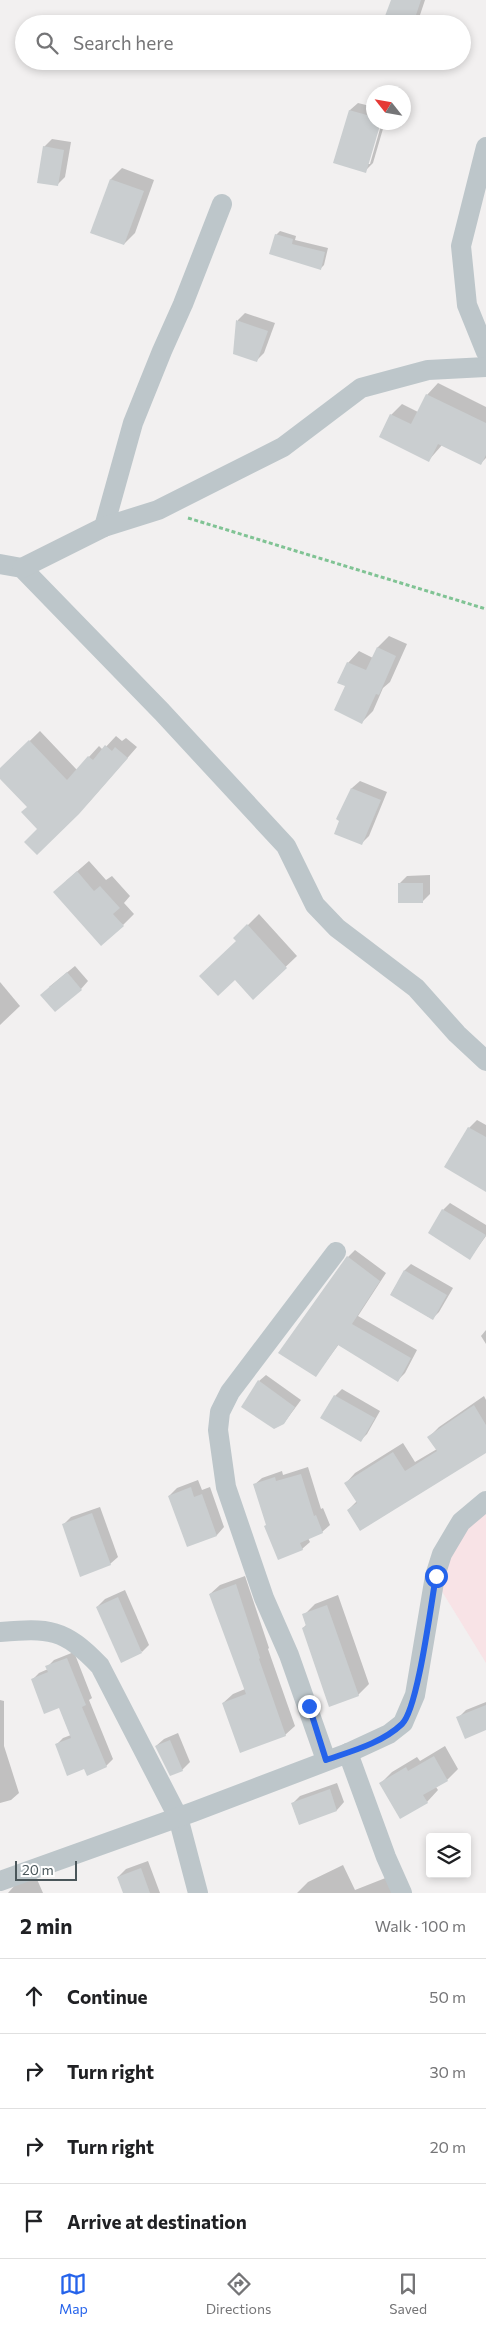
<!DOCTYPE html>
<meta charset="utf-8">
<style>
:root{--surface:#fff;--page:#f2f2f2;--text:#202124;--muted:#757577;--line:#e0e0e0;--accent:#2563eb}
body{margin:0;font-family:Commissioner,sans-serif;background:var(--page);color:var(--text)}
.controls{position:absolute;right:15px;bottom:15px;display:grid;overflow:hidden;border-radius:5px;box-shadow:0 2px 8px #0003}
.controls button{width:45px;height:45px;display:grid;place-items:center;padding:0;border:0;border-bottom:1px solid var(--line);background:var(--surface);color:var(--text);font:25px sans-serif}
.compass{position:absolute;left:366px;top:85px;width:45px;height:45px;border-radius:50%;background:var(--surface);box-shadow:0 2px 8px #0003;rotate:301deg}
.scale{position:absolute;left:15px;bottom:12px;width:62px;box-sizing:border-box;padding-left:5px;border:2px solid #4a565a;border-top:0;font-size:14px;line-height:18px;white-space:nowrap;color:#4a565a;-webkit-text-stroke:4px #fff;paint-order:stroke}
.stop{position:absolute;width:15px;height:15px;margin:-11px;border:4px solid #2563eb;border-radius:50%;background:#fff}
.stop.end{background:#2563eb;border-color:#fff;box-shadow:0 1px 5px #0008}
.list{margin:0;padding:0;list-style:none}
h2{display:flex;justify-content:space-between;align-items:center;height:65px;margin:0;padding:0 20px;font-size:21px}
h2 small{font-size:16px;font-weight:400;color:var(--muted)}
.list li{display:grid;grid-template-columns:32px 1fr auto;gap:15px;align-items:center;box-sizing:border-box;height:75px;padding:0 20px;border-top:1px solid var(--line)}
.list b{display:block;font-size:19px;white-space:nowrap}
.list em{font-size:16px;font-style:normal;color:var(--muted)}
.icon{flex:none;width:28px;height:28px;fill:none;stroke:currentColor;stroke-width:2;stroke-linecap:round;stroke-linejoin:round}
.map{position:relative;flex:none;width:486px;height:1893px;overflow:hidden}
.search{position:absolute;background:var(--surface);box-shadow:0 2px 8px #0003;left:15px;right:15px;top:15px;height:55px;display:flex;align-items:center;gap:12px;box-sizing:border-box;padding:0 18px;border-radius:28px;color:var(--muted);font-size:19px}
.sheet{height:365px;background:var(--surface)}
nav{display:flex;justify-content:space-around;align-items:center;box-sizing:border-box;height:70px;border-top:1px solid var(--line);background:var(--surface);font-size:14px;color:var(--muted)}
nav a{display:grid;justify-items:center;gap:2px}
nav .on{color:var(--accent)}
.map>svg:first-child{display:block}
.medical{fill:#f8e3e6}
.shadow{fill:#0003}
.building{fill:#caced0}
.lines{fill:none;stroke-linecap:round;stroke-linejoin:round}
.path{stroke:#80c394;stroke-width:3;stroke-dasharray:4 2.5;stroke-linecap:butt}
.minor{stroke:#bdc6ca;stroke-width:20}
.route{stroke:#2563eb;stroke-width:6}
</style>
<div class="map">
<svg width="486" height="1893" viewBox="0 0 486 1893">
<rect width="100%" height="100%" fill="#f2f0f0"/>
<path class="medical" d="M486,1506V1663L438,1585L468,1519Z"/>
<g class="shadow">
<path d="M393,0H425L417,24H384Z"/>
<path d="M358,103L374,107V122L367,164H370L382,122H385L373,163L365,171L334,162L350,110Z"/>
<path d="M52,139L71,142L65,177L57,185L44,147Z"/>
<path d="M122,168L154,180L135,233L124,244L92,233L111,179Z"/>
<path d="M280,231L296,236L295,240L328,248L324,265L321,268L276,235Z"/>
<path d="M245,313L275,323L264,353L256,361L234,353L238,320Z"/>
<path d="M438,383L486,407V458L481,463L442,445L429,460L391,415L402,404L418,412L427,395Z"/>
<path d="M389,636L407,644L390,682L383,688L373,711L362,722L346,686L348,663L359,651L373,658L378,647Z"/>
<path d="M40,731L77,770L99,746L103,750L116,736L122,741L126,738L137,747L89,802L37,854L39,829L28,806L0,777V770Z"/>
<path d="M360,781L387,792L369,836L361,844L348,799L352,788Z"/>
<path d="M89,861L106,880L112,876L130,896L124,903L134,914L123,925L66,881Z"/>
<path d="M430,875V894L422,902L399,884L407,876Z"/>
<path d="M259,914L297,956L253,998L238,941L235,938Z"/>
<path d="M75,966L88,981L81,989L49,987Z"/>
<path d="M0,982L20,1006L0,1025Z"/>
<path d="M477,1120L486,1125V1184L446,1167L469,1128Z"/>
<path d="M450,1203L486,1225V1236L470,1258L430,1232L443,1210Z"/>
<path d="M355,1250L386,1273L358,1316L417,1350L405,1373L398,1380L339,1344L316,1375L348,1257Z"/>
<path d="M411,1264L453,1288L439,1312L432,1319L391,1294L405,1270Z"/>
<path d="M486,1330V1344L481,1336Z"/>
<path d="M266,1375L301,1400L284,1423L259,1381Z"/>
<path d="M342,1389L380,1411L367,1434L361,1440L335,1396Z"/>
<path d="M484,1396L486,1400V1451L348,1510L357,1501L346,1483L355,1473L403,1443L415,1462L437,1449L429,1437L439,1427Z"/>
<path d="M308,1467L321,1509L323,1508L330,1525L322,1532L308,1538L310,1542L302,1549L267,1524L254,1485L262,1478L282,1471L283,1475Z"/>
<path d="M198,1480L202,1490L210,1487L224,1527L217,1535L188,1545L169,1496L177,1488Z"/>
<path d="M100,1507L118,1557L110,1564L63,1525L71,1517Z"/>
<path d="M245,1576L269,1648L268,1649L295,1726L285,1735L223,1703L233,1694L245,1689L210,1594L220,1585Z"/>
<path d="M125,1590L149,1645L142,1652L97,1607L105,1599Z"/>
<path d="M338,1595L369,1684L358,1695L303,1628L307,1624L304,1615L315,1604Z"/>
<path d="M74,1652L92,1698L89,1700L113,1759L106,1766L85,1768L56,1745L63,1738L71,1735L60,1706L32,1680L39,1673L48,1669L47,1667L54,1660Z"/>
<path d="M0,1700L4,1701V1746L19,1793L11,1800L0,1803Z"/>
<path d="M486,1702V1729L458,1718L466,1710Z"/>
<path d="M178,1733L190,1762L182,1770L156,1746L164,1739Z"/>
<path d="M445,1746L458,1769L447,1780L436,1787L438,1790L427,1802L381,1783L392,1772L417,1757L420,1761Z"/>
<path d="M337,1783L344,1802L337,1810L299,1823L292,1804L300,1796Z"/>
<path d="M148,1861L160,1893H124L118,1877L126,1869Z"/>
<path d="M343,1865L355,1890L388,1877L394,1893H297L308,1882Z"/>
<path d="M36,1877L43,1893H8L16,1884Z"/>
</g>
<g class="building">
<path d="M391,0H421L413,24H382Z"/>
<path d="M349,110L374,117V122H381L366,173L333,163Z"/>
<path d="M43,146L64,150L58,186L37,183Z"/>
<path d="M110,179L144,191L124,245L90,233Z"/>
<path d="M275,234L293,239L292,244L325,252L321,270L269,254Z"/>
<path d="M236,320L268,331L257,362L233,354Z"/>
<path d="M426,394L486,423V455L481,465L438,444L429,462L379,437L390,414L411,424Z"/>
<path d="M377,647L396,656L379,695L376,694L362,724L334,710L345,686L337,683L347,662L366,670Z"/>
<path d="M29,740L67,780L88,756L93,760L105,745L112,751L115,747L128,758L79,814L37,855L24,842L37,829L21,812L27,807L0,779V768Z"/>
<path d="M351,788L381,800L362,845L334,834L339,821L336,819Z"/>
<path d="M77,871L94,891L100,886L120,908L113,914L124,926L101,946L53,892Z"/>
<rect x="398" y="883" width="25" height="20"/>
<path d="M247,924L287,968L253,1000L235,980L218,996L199,976L236,941L233,938Z"/>
<path d="M67,972L82,990L55,1012L40,995Z"/>
<path d="M468,1127L486,1137V1192L444,1167Z"/>
<path d="M442,1209L486,1235L470,1260L428,1233Z"/>
<path d="M347,1256L380,1281L352,1324L411,1358L398,1382L338,1345L316,1377L278,1353Z"/>
<path d="M404,1270L447,1295L433,1320L390,1295Z"/>
<path d="M258,1380L295,1407L284,1424L274,1429L241,1407Z"/>
<path d="M334,1395L375,1418L361,1442L320,1418Z"/>
<path d="M474,1405L486,1425V1453L360,1531L347,1510L357,1503L344,1483L393,1452L405,1471L437,1451L427,1437Z"/>
<path d="M301,1474L314,1516L316,1515L323,1533L300,1543L303,1550L278,1560L264,1526L266,1525L253,1484L275,1477L276,1481Z"/>
<path d="M191,1487L194,1497L202,1494L217,1536L187,1547L168,1496Z"/>
<path d="M92,1513L111,1565L80,1577L62,1524Z"/>
<path d="M236,1584L260,1658L259,1659L286,1736L240,1753L222,1703L246,1694L209,1594Z"/>
<path d="M118,1597L142,1653L121,1663L96,1607Z"/>
<path d="M327,1605L359,1696L329,1707L302,1628L306,1626L302,1614Z"/>
<path d="M67,1658L86,1705L82,1707L107,1767L87,1776L84,1769L67,1776L55,1744L71,1738L59,1708L44,1714L31,1679L48,1672L45,1666Z"/>
<path d="M486,1705V1730L465,1739L456,1717Z"/>
<path d="M170,1740L183,1771L170,1776L155,1746Z"/>
<path d="M434,1756L448,1781L423,1795L428,1803L400,1819L379,1783L406,1767L408,1771Z"/>
<path d="M330,1789L337,1811L299,1825L291,1803Z"/>
<path d="M141,1868L150,1893H123L117,1877Z"/>
</g>
<g class="lines">
<path class="path" d="M188,518L486,609"/>
<g class="minor">
<path d="M486,147L461,246L467,305L486,352"/>
<path d="M104,527L133,423L162,351L183,304L222,204"/>
<path d="M0,564L22,568L162,712L286,846L315,905L337,928L416,988L457,1034L486,1061"/>
<path d="M22,568L104,527L158,510L283,447L361,388L428,370L486,367"/>
<path d="M0,1632C49,1628 64,1628 100,1666L178,1817L198,1893"/>
<path d="M348,1753L386,1857L402,1893"/>
<path d="M326,1760L289,1655L264,1598L226,1487L218,1430L220,1412L230,1392L336,1252"/>
<path d="M0,1881L193,1812L348,1753L389,1734L403,1723L415,1695L435,1576L442,1554L461,1522L486,1501"/>
</g>
</g>
<g class="lines">
<path class="route" d="M309,1706L326,1760C352,1751 382,1743 402,1724C418,1709 431,1603 436,1576"/>
</g>
</svg>
<div class="controls">
<button><svg class="icon" aria-label="layers" viewBox="0 0 24 24"><path d="M12 4l9 5-9 5-9-5zM3 14l9 5 9-5"/></svg></button>
</div>
<svg class="compass" viewBox="-18 -18 36 36"><path d="M0-13l5 13h-10z" fill="#e53935"/><path d="M0 13l5-13h-10z" fill="#757577"/></svg>
<div class="scale">20 m</div>
<div class="stop" style="left:436px;top:1576px"></div>
<div class="stop end" style="left:309px;top:1706px"></div>
<div class="search"><svg class="icon" aria-label="search" viewBox="0 0 24 24"><circle cx="10" cy="10" r="6"/><path d="M15 15l6 6"/></svg>Search here</div>
</div>
<section class="sheet">
<h2>2 min<small>Walk · 100 m</small></h2>
<ul class="list">
<li><svg class="icon" aria-label="ahead" viewBox="0 0 24 24"><path d="M12 20V5M6 11l6-6 6 6"/></svg><div><b>Continue</b></div><em>50 m</em></li>
<li><svg class="icon" aria-label="right" viewBox="0 0 24 24"><path d="M7 20v-9h11M14 6l5 5-5 5"/></svg><div><b>Turn right</b></div><em>30 m</em></li>
<li><svg class="icon" aria-label="right" viewBox="0 0 24 24"><path d="M7 20v-9h11M14 6l5 5-5 5"/></svg><div><b>Turn right</b></div><em>20 m</em></li>
<li><svg class="icon" aria-label="arrive" viewBox="0 0 24 24"><path d="M6 21V4h12l-3 4 3 4H6"/></svg><div><b>Arrive at destination</b></div></li>
</ul>
</section>
<nav>
<a class="on"><svg class="icon" aria-label="map" viewBox="0 0 24 24"><path d="M3 6l6-2 6 2 6-2v14l-6 2-6-2-6 2zM9 4v14M15 6v14"/></svg>Map</a>
<a><svg class="icon" aria-label="directions" viewBox="0 0 24 24"><path d="M12 3l9 9-9 9-9-9zM9 14v-3h6M13 9l2 2-2 2"/></svg>Directions</a>
<a><svg class="icon" aria-label="saved" viewBox="0 0 24 24"><path d="M7 4h10v16l-5-4-5 4z"/></svg>Saved</a>
</nav>
